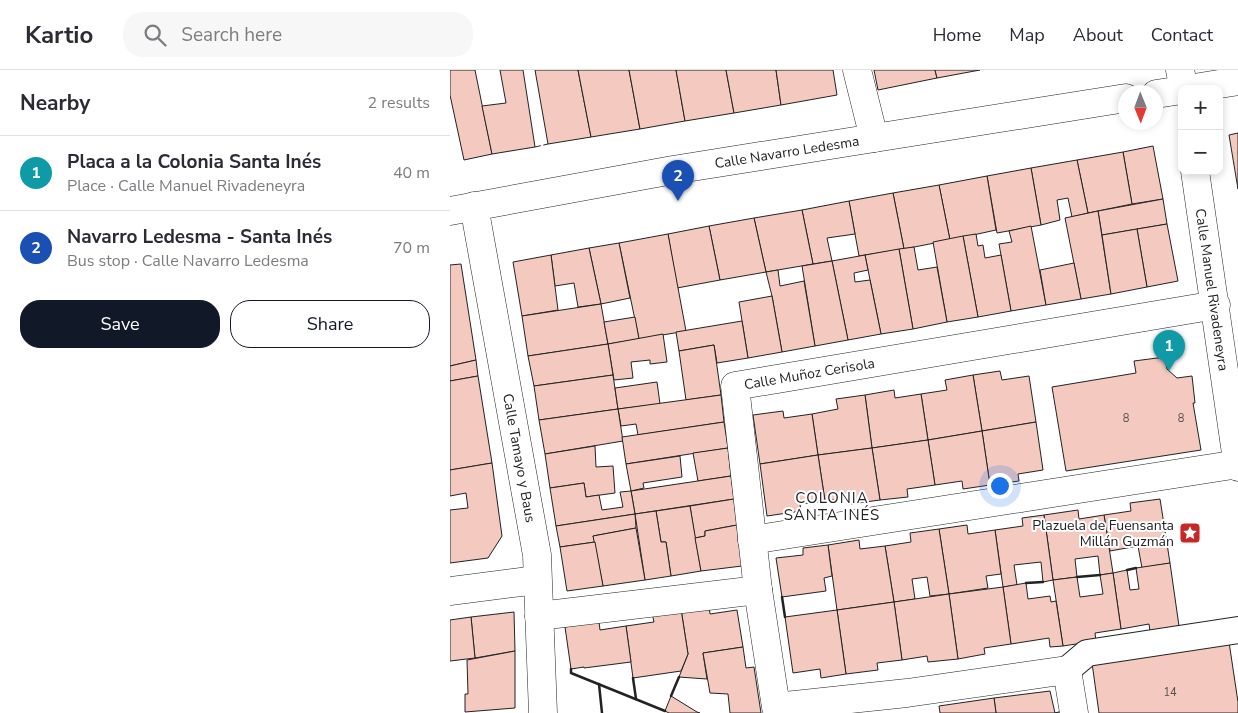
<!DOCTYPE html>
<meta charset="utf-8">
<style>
:root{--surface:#fff;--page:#f7f7f7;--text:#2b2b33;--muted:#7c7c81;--line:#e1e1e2;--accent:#111827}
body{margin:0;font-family:"Nunito Sans",sans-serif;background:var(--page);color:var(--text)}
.controls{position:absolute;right:15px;top:15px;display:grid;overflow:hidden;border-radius:10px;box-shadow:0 2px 8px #0003}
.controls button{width:45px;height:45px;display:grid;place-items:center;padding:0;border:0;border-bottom:1px solid var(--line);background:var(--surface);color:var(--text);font:25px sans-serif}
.compass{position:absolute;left:668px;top:15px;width:45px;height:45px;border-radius:50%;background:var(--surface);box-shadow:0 2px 8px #0003;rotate:179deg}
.you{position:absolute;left:549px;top:415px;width:18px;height:18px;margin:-12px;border:4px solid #fff;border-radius:50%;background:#1a73e8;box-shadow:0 0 0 8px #1a73e833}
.badge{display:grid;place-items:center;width:32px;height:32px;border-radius:50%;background:var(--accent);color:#fff;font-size:16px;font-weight:700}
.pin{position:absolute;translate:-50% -41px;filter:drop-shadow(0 1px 2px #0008)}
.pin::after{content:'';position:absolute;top:26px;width:18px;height:15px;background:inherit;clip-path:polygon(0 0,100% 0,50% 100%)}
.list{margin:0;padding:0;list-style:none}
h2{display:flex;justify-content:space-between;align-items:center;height:65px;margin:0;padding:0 20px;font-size:21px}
h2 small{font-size:16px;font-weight:400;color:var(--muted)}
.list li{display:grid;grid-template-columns:32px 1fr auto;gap:15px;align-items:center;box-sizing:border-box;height:75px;padding:0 20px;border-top:1px solid var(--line)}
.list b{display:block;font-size:19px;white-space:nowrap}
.list p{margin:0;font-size:16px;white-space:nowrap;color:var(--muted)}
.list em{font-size:16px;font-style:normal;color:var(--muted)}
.actions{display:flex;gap:10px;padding:15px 20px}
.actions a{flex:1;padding:11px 0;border:1px solid var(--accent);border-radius:20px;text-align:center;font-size:18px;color:var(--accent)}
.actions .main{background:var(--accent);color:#fff}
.icon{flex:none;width:28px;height:28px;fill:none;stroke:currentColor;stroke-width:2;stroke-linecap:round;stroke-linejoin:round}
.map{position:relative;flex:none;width:788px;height:643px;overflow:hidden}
header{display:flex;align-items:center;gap:30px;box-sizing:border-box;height:70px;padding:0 25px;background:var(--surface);border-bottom:1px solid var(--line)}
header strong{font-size:24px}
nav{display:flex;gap:28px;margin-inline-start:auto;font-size:18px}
.search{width:350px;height:45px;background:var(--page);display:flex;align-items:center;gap:12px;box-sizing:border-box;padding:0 18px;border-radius:20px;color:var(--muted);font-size:19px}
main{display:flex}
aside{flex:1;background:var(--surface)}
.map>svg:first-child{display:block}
.building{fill:#f3c9c0;stroke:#222}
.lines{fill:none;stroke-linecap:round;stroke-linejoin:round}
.pedestrian-casing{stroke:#222;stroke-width:28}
.minor-casing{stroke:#222;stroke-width:29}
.secondary-casing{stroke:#222;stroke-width:29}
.pedestrian{stroke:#fff;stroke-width:26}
.minor{stroke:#fff;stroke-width:28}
.secondary{stroke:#fff;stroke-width:28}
.fence{stroke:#222;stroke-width:1;stroke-dasharray:6 2.5;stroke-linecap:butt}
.wall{stroke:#222;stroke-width:2.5}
.labels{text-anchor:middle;stroke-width:4;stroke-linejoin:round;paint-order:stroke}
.number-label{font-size:11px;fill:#564c4a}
.street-label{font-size:14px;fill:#222;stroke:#fff}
.poi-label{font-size:14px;fill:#222;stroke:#fff;text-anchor:end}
.neighbourhood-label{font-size:15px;letter-spacing:1px;fill:#222;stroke:#fff}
</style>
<header>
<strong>Kartio</strong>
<div class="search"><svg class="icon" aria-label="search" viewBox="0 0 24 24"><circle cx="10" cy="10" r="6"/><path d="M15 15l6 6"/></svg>Search here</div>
<nav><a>Home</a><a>Map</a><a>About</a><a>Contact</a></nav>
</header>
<main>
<aside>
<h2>Nearby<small>2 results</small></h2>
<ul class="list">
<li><span class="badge" style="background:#0f9aa8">1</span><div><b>Placa a la Colonia Santa Inés</b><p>Place · Calle Manuel Rivadeneyra</p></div><em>40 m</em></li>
<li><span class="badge" style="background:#1a4fb4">2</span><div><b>Navarro Ledesma - Santa Inés</b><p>Bus stop · Calle Navarro Ledesma</p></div><em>70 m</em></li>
</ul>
<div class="actions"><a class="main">Save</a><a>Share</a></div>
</aside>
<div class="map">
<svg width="788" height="643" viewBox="0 0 788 643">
<rect width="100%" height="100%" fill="#fff"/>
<g class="building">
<path d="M0,0H25L42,84L14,90L0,25Z"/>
<path d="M50,0H73L85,77L42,84L32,36L56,33Z"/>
<path d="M85,0H128L141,67L98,74Z"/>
<path d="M128,0H179L190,59L141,67Z"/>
<path d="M179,0H226L235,51L190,59Z"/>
<path d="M226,0H276L284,43L235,51Z"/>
<path d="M276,0H326L331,35L284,43Z"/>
<path d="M326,0H383L387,25L331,35Z"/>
<path d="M424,0H485L487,8L428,20Z"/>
<path d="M485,0H530L487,8Z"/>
<path d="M788,63V119L779,65Z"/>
<path d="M703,76L713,129L682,134L673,82Z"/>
<path d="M673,82L682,134L638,143L627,90Z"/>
<path d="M627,90L638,143L622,147L618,128L607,130L610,150L591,155L581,98Z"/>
<path d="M581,98L591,155L547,163L537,106Z"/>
<path d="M537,106L546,160L500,170L489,115Z"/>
<path d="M489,115L500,170L454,179L443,123Z"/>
<path d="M443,123L454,179L409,186L399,131Z"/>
<path d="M713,129L717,154L652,165L648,141Z"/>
<path d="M399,131L405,164L377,168L382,191L363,194L352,140Z"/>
<path d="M352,140L363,194L316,202L304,148Z"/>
<path d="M648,141L661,224L631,229L615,148Z"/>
<path d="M304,148L316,202L270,210L259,156Z"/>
<path d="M717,154L728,211L697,217L687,159Z"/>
<path d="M259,156L270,210L227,218L218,164Z"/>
<path d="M581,156L596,235L561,241L549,174L562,172L559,161Z"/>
<path d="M687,159L697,217L661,224L652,165Z"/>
<path d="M218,164L236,261L189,269L169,173Z"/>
<path d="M526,164L528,176L533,175L535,188L551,185L561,241L528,247L513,166Z"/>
<path d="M513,166L528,247L497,252L483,172Z"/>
<path d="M169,173L180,228L151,234L139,178Z"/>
<path d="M464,177L468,200L487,197L497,252L463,259L449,179Z"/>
<path d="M139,178L151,234L128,237L124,213L105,216L101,185Z"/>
<path d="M449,179L463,259L431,264L415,185Z"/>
<path d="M101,185L108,240L72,246L63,192Z"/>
<path d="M415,185L418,200L404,203L405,212L420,210L431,264L398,270L382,191Z"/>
<path d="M382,191L398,270L365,276L352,196Z"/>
<path d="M624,193L631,229L596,235L590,200Z"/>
<path d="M11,194L26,290L0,296V195Z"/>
<path d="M328,200L330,216L354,211L365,276L332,282L322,226L316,202Z"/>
<path d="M322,226L332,282L298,288L289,232Z"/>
<path d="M151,234L158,274L78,286L72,246Z"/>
<path d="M185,247L189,269L158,274L154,252Z"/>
<path d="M292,251L298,288L267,293L264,275L229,281L226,262Z"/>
<path d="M213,264L217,292L200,294V290L181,292L183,308L164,310L158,274Z"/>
<path d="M158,274L163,305L84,316L78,286Z"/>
<path d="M264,275L271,325L236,330L229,281Z"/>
<path d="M715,287L717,299L727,308L742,306L745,333H743L751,380L616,401L602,317L686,303L684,291Z"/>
<path d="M26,290L28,306L0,311V296Z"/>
<path d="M550,301L552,310L579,306L586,352L532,361L523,305Z"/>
<path d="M163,305L168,339L89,350L84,316Z"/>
<path d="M523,305L532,361L478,370L471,324L497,320L495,310Z"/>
<path d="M28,306L42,393L0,400V311Z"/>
<path d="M207,312L210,334L168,339L165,318Z"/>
<path d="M444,320L445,328L471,324L478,370L422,378L415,325Z"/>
<path d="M271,325L274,352L188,365L186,354L171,356L168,339Z"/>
<path d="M415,325L422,378L368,385L362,344L388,339L386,329Z"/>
<path d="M168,339L173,371L95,384L89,350Z"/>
<path d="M333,341L334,348L362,344L368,385L310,394L303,345Z"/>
<path d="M274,352L278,378L176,394L172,367Z"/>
<path d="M586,352L593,400L568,404L569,411L540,415L532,361Z"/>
<path d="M532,361L540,415L513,419L512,411L485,415L478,370Z"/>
<path d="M478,370L485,415L457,419L458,427L430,430L422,378Z"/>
<path d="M145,376L146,397L163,396L165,423L136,427L134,413L100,418L95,384Z"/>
<path d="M278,378L281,406L248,411L243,383Z"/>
<path d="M422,378L430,430L401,434L400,427L375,431L368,385Z"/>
<path d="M368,385L375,431L350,434L351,441L317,446L310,394Z"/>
<path d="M230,386L232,407L193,413L194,418L181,421L176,394Z"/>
<path d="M42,393L52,466L38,488L0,493V440L18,438L16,423L0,426V400Z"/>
<path d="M281,406L284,429L185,444L181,421Z"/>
<path d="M134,413L136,427L149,425L152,440L173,437L170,422L181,421L185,444L106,456L100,418Z"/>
<path d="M284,429L287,455L255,461V466L245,468L240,436Z"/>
<path d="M710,429L720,493L692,498L688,476L660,481L654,445L681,441L680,433Z"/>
<path d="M240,436L251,501L221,506L216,472H211L206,441Z"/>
<path d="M628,440L629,449L654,445L663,503L650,505L648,486L625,489L627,507L603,510L594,445Z"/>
<path d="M206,441L211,472H216L221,506L195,510L185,444Z"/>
<path d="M185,444L186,458L143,466L145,472L110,477L106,456Z"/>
<path d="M594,445L603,510L593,512L591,492L564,495L567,515L553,517L545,460L573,456L572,448Z"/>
<path d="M287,455L292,496L251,501L245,468L255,466V461Z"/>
<path d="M517,455L518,464L545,460L551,504L536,506L538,518L499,524L489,459Z"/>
<path d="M186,458L195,510L153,516L143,466Z"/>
<path d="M489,459L499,524L480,526L477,507L462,509L465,529L444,532L435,476L461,472L460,463Z"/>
<path d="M409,470L410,479L435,476L444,532L387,540L378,475Z"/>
<path d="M145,472L153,516L117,521L110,477Z"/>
<path d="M378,475L382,506L374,508L376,521L332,527L326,488L353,485V478Z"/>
<path d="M720,493L729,556L700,561L699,554L671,559L663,503L677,500L680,520L689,519L686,498Z"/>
<path d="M663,503L671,559L645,563L646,571L613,576L603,510L627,507L630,527L653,524L650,505Z"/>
<path d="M576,513L578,529L600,526L601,532L606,531L613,576L600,577L599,568L561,574L553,517Z"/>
<path d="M553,517L561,574L534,578L535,584L508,589L499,524Z"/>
<path d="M499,524L508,589L478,592L477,586L452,590L444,532Z"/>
<path d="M444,532L452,590L427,593L428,600L396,604L387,540Z"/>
<path d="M259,536L260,544L287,540L293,577L253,583L257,609L229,607L238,584L231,539Z"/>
<path d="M231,539L238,584L231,601L183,608L176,556L204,552L202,543Z"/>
<path d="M387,540L396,604L371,608L370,599L343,603L335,547Z"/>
<path d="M64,542L65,581L25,588L21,547Z"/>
<path d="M21,547L25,588L0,591V550Z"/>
<path d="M144,552H149L150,560L176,556L181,592L134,598V597L121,599L115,557Z"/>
<path d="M779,572L788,632V643H649L642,593Z"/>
<path d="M293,577L296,598L304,597L311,643H280L278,624L260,623L253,583Z"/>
<path d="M65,581V638L15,642V624H18L17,590Z"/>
<path d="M600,621L605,643L612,641V643H546L544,628Z"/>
<path d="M221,626L247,642L250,643H219L215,641Z"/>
<path d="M544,628L546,643H490L489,636Z"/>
</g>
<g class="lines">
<g class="pedestrian-casing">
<path id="pedestrian" d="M617,600L637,583L788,560"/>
</g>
<g class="minor-casing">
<g id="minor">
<path d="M407,0L424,68"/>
<path d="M730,0L734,19"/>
<path id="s1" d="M745,101L788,397"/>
<path id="s2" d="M24,136L87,485L93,643"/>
<path d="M302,470L788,394"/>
<path d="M0,521L87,510"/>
<path d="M89,546L308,520"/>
<path id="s3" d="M624,643L617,600L457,623L326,637L308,520L285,316L766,235"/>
</g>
</g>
<g class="secondary-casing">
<g id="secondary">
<path d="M738,19L788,11"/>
<path d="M706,24L732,20"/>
<path id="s4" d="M0,141L223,100L676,28"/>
</g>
</g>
<use href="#pedestrian" class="pedestrian"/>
<use href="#minor" class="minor"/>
<use href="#secondary" class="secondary"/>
<path class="fence" d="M85,77L98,74"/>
<g class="wall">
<path d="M677,500L686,498"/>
<path d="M627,507L650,505"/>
<path d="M576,513L593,512"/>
<path d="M332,527L335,547"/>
<path d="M121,599V603L215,641"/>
<path d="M183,608L186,629"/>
<path d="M149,614L152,643"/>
<path d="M221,626L229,607"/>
</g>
</g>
<defs>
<g id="sight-square" transform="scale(1.125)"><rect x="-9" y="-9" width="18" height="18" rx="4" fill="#c62828" stroke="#fff"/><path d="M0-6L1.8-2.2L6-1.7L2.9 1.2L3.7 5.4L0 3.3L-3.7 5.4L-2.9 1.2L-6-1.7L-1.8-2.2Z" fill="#fff"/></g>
</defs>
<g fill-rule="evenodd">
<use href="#sight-square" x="740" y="463"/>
</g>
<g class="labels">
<g class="number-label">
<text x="676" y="352">8</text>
<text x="731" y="352">8</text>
<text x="720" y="626">14</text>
</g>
<g class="street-label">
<text dy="5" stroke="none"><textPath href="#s4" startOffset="342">Calle Navarro Ledesma</textPath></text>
<text dy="5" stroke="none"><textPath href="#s1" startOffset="120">Calle Manuel Rivadeneyra</textPath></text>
<text dy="5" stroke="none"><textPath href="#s3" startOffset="736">Calle Muñoz Cerisola</textPath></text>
<text dy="5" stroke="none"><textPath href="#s2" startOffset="256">Calle Tamayo y Baus</textPath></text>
</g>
<g class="poi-label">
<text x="724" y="460">Plazuela de Fuensanta<tspan x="724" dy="16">Millán Guzmán</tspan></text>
</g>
<g class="neighbourhood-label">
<text x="382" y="433">COLONIA<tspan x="382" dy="17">SANTA INÉS</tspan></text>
</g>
</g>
</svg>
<div class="controls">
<button>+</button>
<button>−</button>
</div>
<svg class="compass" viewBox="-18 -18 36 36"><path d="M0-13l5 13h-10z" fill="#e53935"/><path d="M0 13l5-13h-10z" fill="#7c7c81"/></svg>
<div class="you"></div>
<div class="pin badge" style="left:719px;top:301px;background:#0f9aa8">1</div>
<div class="pin badge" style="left:228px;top:131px;background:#1a4fb4">2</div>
</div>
</main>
